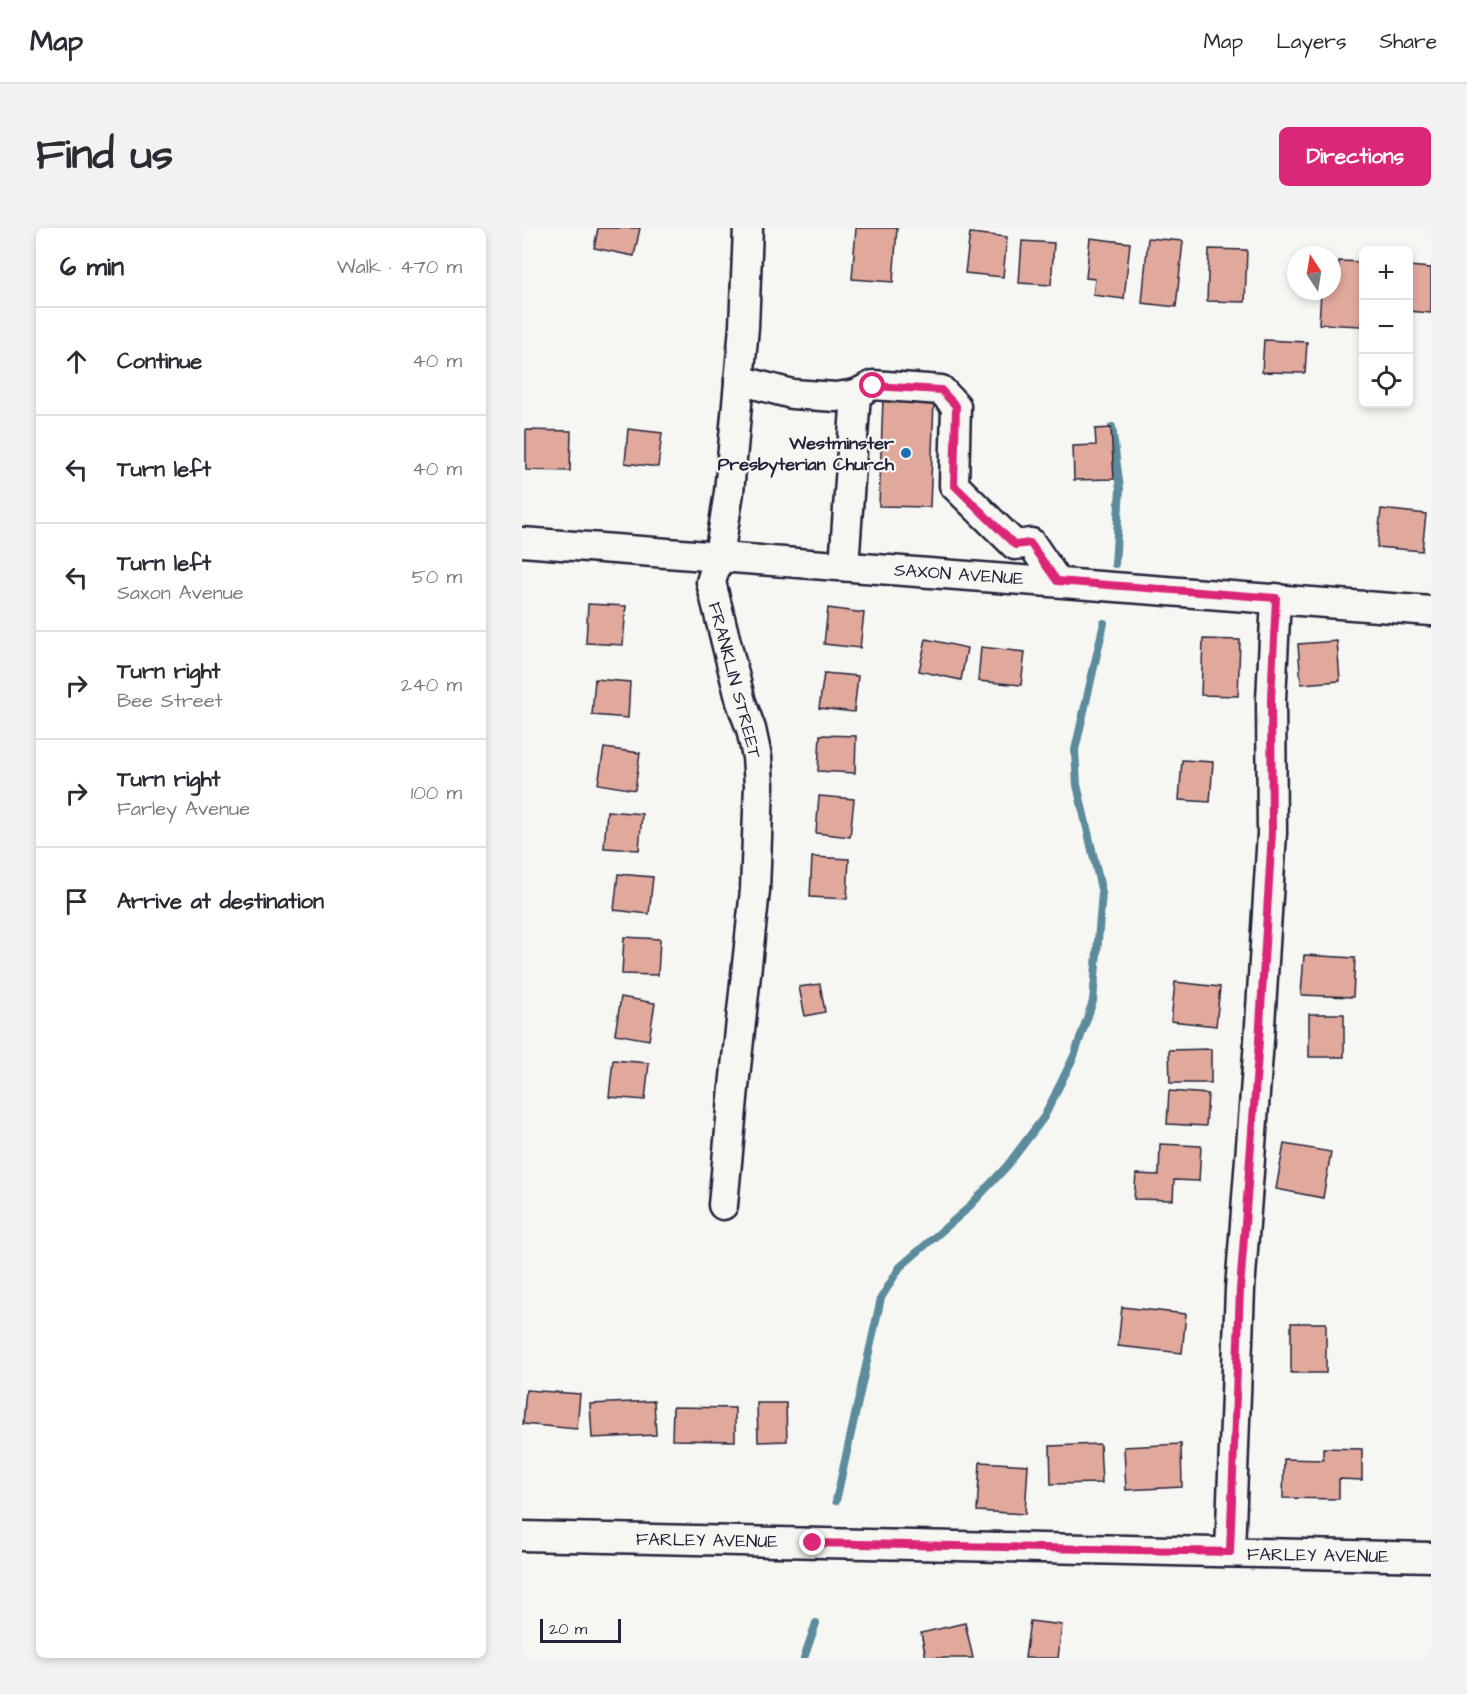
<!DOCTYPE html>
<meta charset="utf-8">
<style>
:root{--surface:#fff;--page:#f2f2f3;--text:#2b2b33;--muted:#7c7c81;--line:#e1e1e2;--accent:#db2777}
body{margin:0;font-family:"Architects Daughter",sans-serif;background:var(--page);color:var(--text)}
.controls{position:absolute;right:18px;top:18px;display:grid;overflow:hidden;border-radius:9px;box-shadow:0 3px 9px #0003}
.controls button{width:54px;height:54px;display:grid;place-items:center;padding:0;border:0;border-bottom:2px solid var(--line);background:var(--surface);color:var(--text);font:30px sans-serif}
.compass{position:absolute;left:765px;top:18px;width:54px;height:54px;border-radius:50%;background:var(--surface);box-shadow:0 3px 9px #0003;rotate:348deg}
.scale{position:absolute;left:18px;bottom:15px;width:81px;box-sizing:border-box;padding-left:6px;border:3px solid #22223b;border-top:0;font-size:16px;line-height:21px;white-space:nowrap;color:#22223b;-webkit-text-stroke:4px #f6f6f2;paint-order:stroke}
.stop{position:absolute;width:18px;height:18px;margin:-14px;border:4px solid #db2777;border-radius:50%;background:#fff}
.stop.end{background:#db2777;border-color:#fff;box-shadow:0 2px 6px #0008}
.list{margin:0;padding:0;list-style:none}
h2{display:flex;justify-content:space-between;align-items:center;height:78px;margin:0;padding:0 24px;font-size:26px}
h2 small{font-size:20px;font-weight:400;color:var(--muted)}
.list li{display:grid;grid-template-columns:39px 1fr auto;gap:18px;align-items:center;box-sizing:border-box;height:108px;padding:0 24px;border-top:2px solid var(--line)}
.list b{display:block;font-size:22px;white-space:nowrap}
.list p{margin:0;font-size:20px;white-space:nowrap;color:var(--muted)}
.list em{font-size:20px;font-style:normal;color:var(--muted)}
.icon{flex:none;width:33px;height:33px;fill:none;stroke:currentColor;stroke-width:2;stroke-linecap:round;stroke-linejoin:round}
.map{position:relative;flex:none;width:909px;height:1430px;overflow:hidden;border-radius:9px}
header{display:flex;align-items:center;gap:36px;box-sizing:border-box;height:84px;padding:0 30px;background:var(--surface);border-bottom:2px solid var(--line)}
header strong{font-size:28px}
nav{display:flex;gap:33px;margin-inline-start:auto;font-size:21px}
.intro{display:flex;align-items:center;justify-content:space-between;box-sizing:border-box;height:144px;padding:0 36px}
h1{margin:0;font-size:42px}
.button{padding:15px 27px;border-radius:9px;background:var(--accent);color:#fff;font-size:21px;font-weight:700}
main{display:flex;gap:36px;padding:0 36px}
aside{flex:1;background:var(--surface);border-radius:9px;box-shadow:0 3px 9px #0003}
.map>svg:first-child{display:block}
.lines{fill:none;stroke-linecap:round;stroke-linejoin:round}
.stream{stroke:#5b8b9c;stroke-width:8}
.building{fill:#e1a89c;stroke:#22223b;stroke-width:1.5}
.minor-casing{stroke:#22223b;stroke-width:33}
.minor{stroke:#f6f6f2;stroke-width:28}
.route{stroke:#db2777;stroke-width:8}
.poi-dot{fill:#1f6fb2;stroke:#f6f6f2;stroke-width:2}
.labels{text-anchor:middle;stroke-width:4.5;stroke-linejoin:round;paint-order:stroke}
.poi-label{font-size:18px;font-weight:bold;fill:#22223b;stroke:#f6f6f2;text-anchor:end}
.street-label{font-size:18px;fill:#22223b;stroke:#f6f6f2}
</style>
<header>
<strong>Map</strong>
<nav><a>Map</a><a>Layers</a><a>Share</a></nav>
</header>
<div class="intro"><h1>Find us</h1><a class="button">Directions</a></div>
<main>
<aside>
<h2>6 min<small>Walk · 470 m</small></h2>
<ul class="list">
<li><svg class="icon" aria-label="ahead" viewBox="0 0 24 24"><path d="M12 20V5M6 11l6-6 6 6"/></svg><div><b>Continue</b></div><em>40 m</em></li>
<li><svg class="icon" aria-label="left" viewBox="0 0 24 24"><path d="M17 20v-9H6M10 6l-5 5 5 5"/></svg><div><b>Turn left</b></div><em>40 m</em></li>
<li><svg class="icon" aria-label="left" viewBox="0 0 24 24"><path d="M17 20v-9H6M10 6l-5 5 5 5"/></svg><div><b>Turn left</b><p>Saxon Avenue</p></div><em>50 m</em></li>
<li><svg class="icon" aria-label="right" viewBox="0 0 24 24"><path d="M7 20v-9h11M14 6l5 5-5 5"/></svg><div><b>Turn right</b><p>Bee Street</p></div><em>240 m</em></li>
<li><svg class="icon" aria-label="right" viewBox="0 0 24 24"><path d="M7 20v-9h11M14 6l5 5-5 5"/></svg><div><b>Turn right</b><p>Farley Avenue</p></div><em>100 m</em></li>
<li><svg class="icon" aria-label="arrive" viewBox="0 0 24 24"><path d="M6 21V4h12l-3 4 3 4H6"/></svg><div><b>Arrive at destination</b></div></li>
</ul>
</aside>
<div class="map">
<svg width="909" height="1430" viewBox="0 0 909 1430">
<rect width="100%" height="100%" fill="#f6f6f2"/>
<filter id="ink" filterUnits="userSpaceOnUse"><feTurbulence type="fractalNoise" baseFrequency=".0167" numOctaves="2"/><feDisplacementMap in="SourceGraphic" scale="12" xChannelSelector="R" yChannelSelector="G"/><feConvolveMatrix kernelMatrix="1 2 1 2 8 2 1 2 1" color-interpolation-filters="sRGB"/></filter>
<g filter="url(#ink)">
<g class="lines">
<g class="stream">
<path d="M590,199L598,261L593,336"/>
<path d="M314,1273L359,1070L378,1039L444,982L485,938L522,889L552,828L571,773L580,665L555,557L553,522L582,395"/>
<path d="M282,1430L294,1395"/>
</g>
</g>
<g class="building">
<path d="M76,0H118L112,28L72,20Z"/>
<path d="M334,0H375L371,54L330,51Z"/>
<path d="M448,5L485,9L481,49L443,45Z"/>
<path d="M568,10L608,15L602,71L571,67L573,51L564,50Z"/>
<path d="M626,10L661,13L654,79L620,75Z"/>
<path d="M500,13L532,15L529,57L497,55Z"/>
<path d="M687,21L725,22L723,74L685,73Z"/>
<path d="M817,33L842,34L840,98L797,96L799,63H810V40H816Z"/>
<path d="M886,38L909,40V85L886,83Z"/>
<path d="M742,112L785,114L783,145L740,144Z"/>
<path d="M361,171L412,172L408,279L357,278Z"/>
<path d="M589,200L592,251L552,252L551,218L574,217L573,201Z"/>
<path d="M106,201L140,205L136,239L103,235Z"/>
<path d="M4,202L49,203L48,243L4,242Z"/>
<path d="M859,281L904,286L900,323L855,319Z"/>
<path d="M66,376L104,378L101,417L64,415Z"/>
<path d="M306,380L342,385L338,420L302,416Z"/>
<path d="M404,411L445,420L439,452L397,443Z"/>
<path d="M681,411L718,412L716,468L679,467Z"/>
<path d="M815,413L818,453L779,456L776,416Z"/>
<path d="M459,419L503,424L499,457L456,453Z"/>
<path d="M302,445L336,448L332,484L297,480Z"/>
<path d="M73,451L108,454L106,490L70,487Z"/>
<path d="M298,507L334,508L333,545L296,543Z"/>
<path d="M82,520L118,525L113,562L76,556Z"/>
<path d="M660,532L691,534L688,574L657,572Z"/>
<path d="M297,568L332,571L328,609L294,605Z"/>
<path d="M85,583L120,586L117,622L82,620Z"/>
<path d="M290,629L327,631L325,671L288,669Z"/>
<path d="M96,646L131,649L127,686L92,682Z"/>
<path d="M102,709L138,711L136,747L100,746Z"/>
<path d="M782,727L833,730L831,769L779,767Z"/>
<path d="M653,754L698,759L694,798L649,793Z"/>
<path d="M298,756L303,784L283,788L277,759Z"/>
<path d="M99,769L133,775L127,812L93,806Z"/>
<rect x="787" y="786" width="35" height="43"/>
<path d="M689,821V855H648L647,822Z"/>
<path d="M91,832L127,835L123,872L87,869Z"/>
<path d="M647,863L686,866L684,898L645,896Z"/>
<path d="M638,916L679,918L677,953L652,952L651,972L612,971L614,946L637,947Z"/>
<path d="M762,916L809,924L801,970L754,961Z"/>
<path d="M600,1079L664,1086L660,1125L596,1118Z"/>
<rect x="769" y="1095" width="35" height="50"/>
<path d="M4,1162L58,1166L55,1201L1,1196Z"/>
<path d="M132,1173L134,1207L70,1210L68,1176Z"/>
<path d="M235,1175H264L265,1213L236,1214Z"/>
<path d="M151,1179L213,1180V1213L150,1212Z"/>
<path d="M578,1216L580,1255L529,1256L528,1218Z"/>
<path d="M659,1216L660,1259L604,1262L602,1219Z"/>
<path d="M801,1220L840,1221V1252L817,1251V1271L761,1270L762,1231L801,1232Z"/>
<path d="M458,1234L506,1237L503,1286L455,1283Z"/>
<path d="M508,1393L540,1397L536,1430H503Z"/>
<path d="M443,1395L451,1430H404L399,1405Z"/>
</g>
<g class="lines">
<g class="minor-casing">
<g id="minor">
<path d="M217,152L270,166L314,169L334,166L351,157L419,162L434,178L432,257L493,317L509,315L535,353"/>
<path d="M0,314L909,383"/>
<path d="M322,338L334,166"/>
<path d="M201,977L213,849L233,662L237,557L235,529L229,501L219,474L189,354L197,328L207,264L222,99L226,0"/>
<path d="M0,1308L909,1329"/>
<path d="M708,1324L718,1061L737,813L750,605L749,472L754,370"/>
</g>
</g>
<use href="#minor" class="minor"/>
</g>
</g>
<g class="lines" filter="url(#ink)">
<path class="route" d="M291,1315L708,1324L718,1061L737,813L750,605L749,472L754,370L535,353L508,315L493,317L432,257L434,178L419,162L351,158"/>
</g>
<circle class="poi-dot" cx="384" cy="225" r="6"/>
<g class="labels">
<g class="poi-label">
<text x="372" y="221">Westminster<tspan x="372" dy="21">Presbyterian Church</tspan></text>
</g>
<g class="street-label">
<text transform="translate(437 346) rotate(4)" y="6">SAXON AVENUE</text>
<text transform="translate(213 452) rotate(75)" y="6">FRANKLIN STREET</text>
<text transform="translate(185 1312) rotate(1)" y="6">FARLEY AVENUE</text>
<text transform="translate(796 1327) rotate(1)" y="6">FARLEY AVENUE</text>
</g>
</g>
</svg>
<div class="controls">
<button>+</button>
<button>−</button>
<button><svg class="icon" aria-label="locate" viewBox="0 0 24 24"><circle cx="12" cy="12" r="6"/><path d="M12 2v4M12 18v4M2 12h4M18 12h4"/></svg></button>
</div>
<svg class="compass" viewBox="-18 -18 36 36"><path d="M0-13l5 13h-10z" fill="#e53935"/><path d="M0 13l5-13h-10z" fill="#7c7c81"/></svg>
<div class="scale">20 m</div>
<div class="stop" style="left:351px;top:158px"></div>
<div class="stop end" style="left:291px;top:1315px"></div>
</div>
</main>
